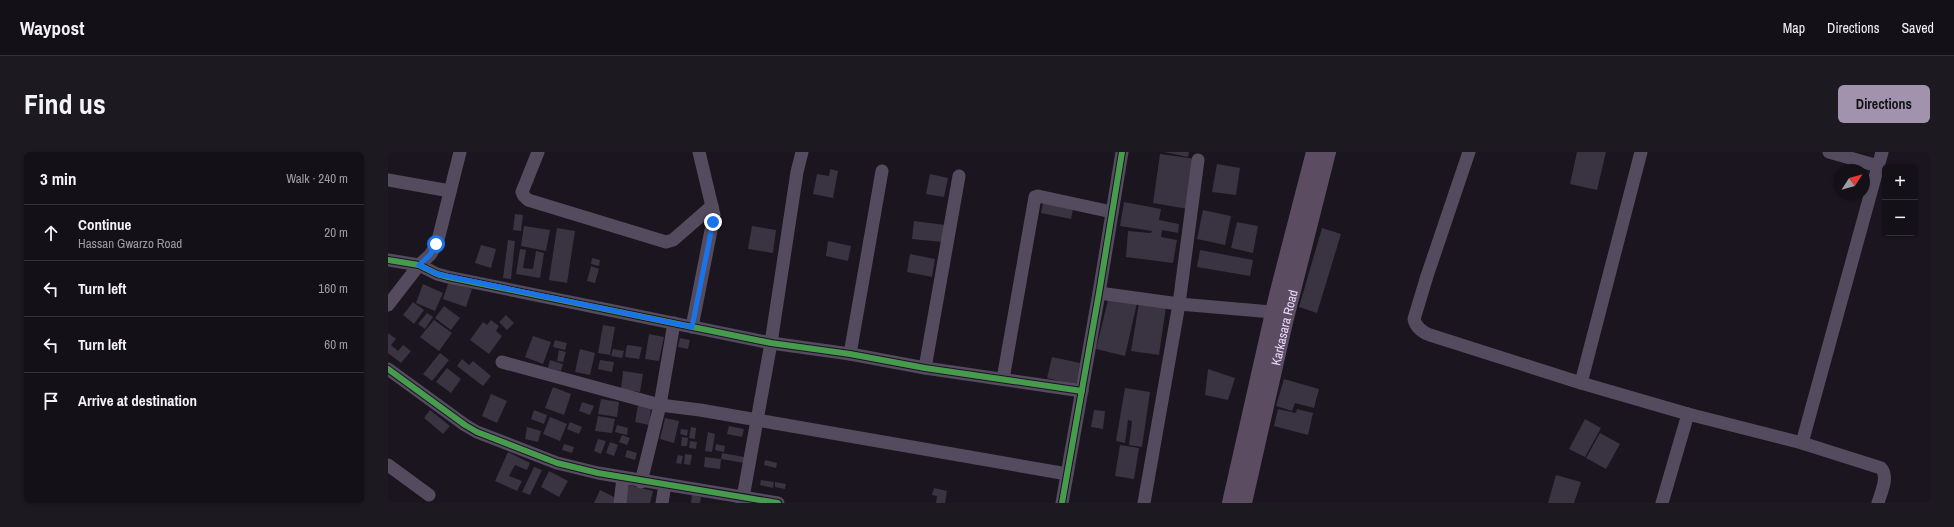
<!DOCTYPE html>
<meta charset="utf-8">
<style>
:root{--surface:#141017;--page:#1d1920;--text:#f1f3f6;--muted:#9d9da1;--line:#333036;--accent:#a193ae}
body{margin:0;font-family:"Archivo Narrow",sans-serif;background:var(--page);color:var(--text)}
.controls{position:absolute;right:12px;top:12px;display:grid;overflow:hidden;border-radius:6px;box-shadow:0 1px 3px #0004}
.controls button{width:36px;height:36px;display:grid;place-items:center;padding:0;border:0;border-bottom:1px solid var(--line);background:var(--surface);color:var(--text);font:20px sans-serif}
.compass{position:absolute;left:1446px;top:12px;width:36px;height:36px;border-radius:50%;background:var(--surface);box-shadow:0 1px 3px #0004;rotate:54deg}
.stop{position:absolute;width:12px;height:12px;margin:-9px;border:3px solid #1a73e8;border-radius:50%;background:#fff}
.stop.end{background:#1a73e8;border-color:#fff;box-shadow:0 1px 4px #0008}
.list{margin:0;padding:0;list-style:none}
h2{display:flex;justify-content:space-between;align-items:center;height:52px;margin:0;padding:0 16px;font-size:17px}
h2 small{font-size:13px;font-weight:400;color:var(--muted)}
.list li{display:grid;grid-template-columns:26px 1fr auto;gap:12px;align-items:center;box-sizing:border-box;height:56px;padding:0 16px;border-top:1px solid var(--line)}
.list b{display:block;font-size:15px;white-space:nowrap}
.list p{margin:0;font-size:13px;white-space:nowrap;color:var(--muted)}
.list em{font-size:13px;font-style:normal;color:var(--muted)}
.icon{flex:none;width:22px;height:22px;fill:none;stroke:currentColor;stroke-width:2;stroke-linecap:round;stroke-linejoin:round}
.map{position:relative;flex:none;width:1542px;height:351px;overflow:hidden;border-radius:6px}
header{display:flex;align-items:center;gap:24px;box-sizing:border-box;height:56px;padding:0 20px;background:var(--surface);border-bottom:1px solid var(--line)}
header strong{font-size:19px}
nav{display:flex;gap:22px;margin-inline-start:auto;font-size:14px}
.intro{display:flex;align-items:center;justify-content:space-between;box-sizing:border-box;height:96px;padding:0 24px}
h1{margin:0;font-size:28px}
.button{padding:10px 18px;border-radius:6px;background:var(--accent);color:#111;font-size:14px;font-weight:700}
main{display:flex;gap:24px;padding:0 24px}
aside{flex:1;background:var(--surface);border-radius:6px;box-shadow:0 1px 3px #0004}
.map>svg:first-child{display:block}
.building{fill:#3a3341}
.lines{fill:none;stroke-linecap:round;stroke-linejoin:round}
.minor{stroke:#544b5f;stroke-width:13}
.major{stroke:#5c4c62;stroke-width:16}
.cycleway-casing{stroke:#1b1123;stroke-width:8}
.cycleway{stroke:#469c4c;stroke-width:6}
.route{stroke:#1a73e8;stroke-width:5}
.labels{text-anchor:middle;stroke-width:3.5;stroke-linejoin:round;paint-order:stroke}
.street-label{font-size:13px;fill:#e9d7fb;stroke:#1b1123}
</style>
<header>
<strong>Waypost</strong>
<nav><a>Map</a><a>Directions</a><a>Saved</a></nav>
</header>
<div class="intro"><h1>Find us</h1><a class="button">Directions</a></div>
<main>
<aside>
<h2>3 min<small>Walk · 240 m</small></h2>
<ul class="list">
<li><svg class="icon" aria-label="ahead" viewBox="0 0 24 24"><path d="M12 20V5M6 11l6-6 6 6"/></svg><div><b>Continue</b><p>Hassan Gwarzo Road</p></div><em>20 m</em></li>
<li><svg class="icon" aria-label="left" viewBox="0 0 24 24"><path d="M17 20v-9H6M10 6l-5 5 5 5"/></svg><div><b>Turn left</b></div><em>160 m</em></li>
<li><svg class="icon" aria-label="left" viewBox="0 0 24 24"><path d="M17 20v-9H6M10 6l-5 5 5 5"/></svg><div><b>Turn left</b></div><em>60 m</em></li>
<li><svg class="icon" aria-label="arrive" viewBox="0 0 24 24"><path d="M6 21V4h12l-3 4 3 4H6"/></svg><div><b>Arrive at destination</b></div></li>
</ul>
</aside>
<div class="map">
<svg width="1542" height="351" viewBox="0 0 1542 351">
<rect width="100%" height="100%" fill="#1a151f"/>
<g class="building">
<path d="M776,0H801L800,5Z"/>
<path d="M1189,0H1218L1209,38L1182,32Z"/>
<path d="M772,2L808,7L800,57L765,51Z"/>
<path d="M829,12L852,16L848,43L824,40Z"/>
<path d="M442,17L450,19L445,46L425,42L429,22L441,24Z"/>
<path d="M542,22L560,26L556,45L538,42Z"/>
<path d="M656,46L686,52L683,67L653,61Z"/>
<path d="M736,50L773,57L771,68L791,72L790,81L774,78L773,85L789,88L785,111L738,105L740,79L763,81L764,79L732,74Z"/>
<path d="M815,58L843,64L837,93L809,87Z"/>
<path d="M127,62L135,63L133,79L125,78Z"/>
<path d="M526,69L557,73L555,90L524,87Z"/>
<path d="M849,70L870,74L865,101L843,96Z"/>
<path d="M136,74L162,78L158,99L133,94Z"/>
<path d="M364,74L388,78L385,101L360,97Z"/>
<path d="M169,76L187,79L179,131L161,128Z"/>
<path d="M934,76L953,82L929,161L911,155Z"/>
<path d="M120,88L127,89L123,127L115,126Z"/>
<path d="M440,89L463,94L460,109L438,104Z"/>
<path d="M93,93L108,97L103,116L87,111Z"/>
<path d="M132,97L138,98L135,116L145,117L148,99L156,101L152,126L128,122Z"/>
<path d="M812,98L865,108L862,124L809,115Z"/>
<path d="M522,102L547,107L544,125L519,120Z"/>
<path d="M204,106L212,108L211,114L203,112Z"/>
<path d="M203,114L211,117L207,131L199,129Z"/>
<path d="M61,129L84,137L78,155L55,147Z"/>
<path d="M35,132L55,141L47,159L28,151Z"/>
<path d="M721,144L749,151L737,204L708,197Z"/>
<path d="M25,150L36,158L26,172L15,163Z"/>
<path d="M751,151L778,155L771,203L743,199Z"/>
<path d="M56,154L72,166L63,178L47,166Z"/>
<path d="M39,161L45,165L37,177L30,172Z"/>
<path d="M118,163L126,171L119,178L111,170Z"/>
<path d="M46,168L64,181L51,199L32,185Z"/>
<path d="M103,168L111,174L108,179L114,184L101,202L82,188L95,170L99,173Z"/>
<path d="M215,173L227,175L222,203L210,201Z"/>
<path d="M0,181L8,187L3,193L10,199L15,193L23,199L13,211L0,201Z"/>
<path d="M261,182L276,185L271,209L257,207Z"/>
<path d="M145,184L163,190L155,212L137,205Z"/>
<path d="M292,186L302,188L300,197L290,195Z"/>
<path d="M167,188L179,191L177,198L165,195Z"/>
<path d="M239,193L254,195L251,207L237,205Z"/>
<path d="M192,197L207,201L202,223L187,220Z"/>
<path d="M225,197L236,199L234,206L223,204Z"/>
<path d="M171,198L178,200L175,210L169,209Z"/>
<path d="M52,201L61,208L44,229L35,222Z"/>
<path d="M664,205L692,211L688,233L659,226Z"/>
<path d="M74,207L81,213L85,209L103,224L95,234L69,214Z"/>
<path d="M162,208L175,212L173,219L160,216Z"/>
<path d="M212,208L226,210L224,220L210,217Z"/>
<path d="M59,216L73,227L63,241L48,230Z"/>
<path d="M820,217L847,226L840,248L817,243Z"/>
<path d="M235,219L255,222L252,240L233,237Z"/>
<path d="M896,227L931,237L926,256L907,251L904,259L888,254Z"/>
<path d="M165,235L183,242L176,263L157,256Z"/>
<path d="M737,236L762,240L754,295L741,293L744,269L740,268L737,291L728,289Z"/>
<path d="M103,242L119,249L109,271L94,264Z"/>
<path d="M213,247L231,250L229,265L210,262Z"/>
<path d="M194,250L206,254L202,263L191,259Z"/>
<path d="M250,253L263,255L261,273L247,270Z"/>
<path d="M890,257L908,261L909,257L925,261L920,283L886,274Z"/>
<path d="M42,258L62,274L55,282L36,266Z"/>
<path d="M146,258L159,263L156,272L143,267Z"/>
<path d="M706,258L717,259L715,277L703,275Z"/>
<path d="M210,264L227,267L224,281L207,279Z"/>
<path d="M162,265L179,272L172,289L155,282Z"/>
<path d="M277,266L291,269L286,291L272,287Z"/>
<path d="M1197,267L1213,276L1197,305L1181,297Z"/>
<path d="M182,270L194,275L191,282L179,277Z"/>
<path d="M229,273L240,276L239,283L227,280Z"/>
<path d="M341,274L356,277L354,285L339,282Z"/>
<path d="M139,275L153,279L150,290L137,287Z"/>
<path d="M303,275L308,276L307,287L301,286Z"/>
<path d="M293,277L300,278L299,284L292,282Z"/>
<path d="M320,280L327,282L324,300L317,299Z"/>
<path d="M1212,281L1232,292L1218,317L1198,306Z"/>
<path d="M234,283L242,286L239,293L231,290Z"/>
<path d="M294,285L300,286L299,294H293Z"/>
<path d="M210,287L218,289L213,302L206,299Z"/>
<path d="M302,289L309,290L308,297L301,296Z"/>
<path d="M222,290L230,293L226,304L218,301Z"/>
<path d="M176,292L186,295L184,301L174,298Z"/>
<path d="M328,292L337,294L336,300L327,298Z"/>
<path d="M732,293L751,296L746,327L727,324Z"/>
<path d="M239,298L249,301L247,308L237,305Z"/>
<path d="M120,300L142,311L139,318L127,313L121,324L134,329L129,339L107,329Z"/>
<path d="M334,301L356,305V311L333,307Z"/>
<path d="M297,302L304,303L302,313L296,312Z"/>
<path d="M290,303L295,304L293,312L288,311Z"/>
<path d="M317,305L333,307L332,317L316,315Z"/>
<path d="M377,308L389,311L388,316L376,313Z"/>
<path d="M146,315L154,318L142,343L134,340Z"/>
<path d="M161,319L180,329L171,345L153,335Z"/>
<path d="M1168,323L1193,330L1186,351H1160Z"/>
<path d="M373,328L386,330L385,336L372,333Z"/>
<path d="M387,330L398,332L397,337L387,335Z"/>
<path d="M241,333L265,339L262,351H237Z"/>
<path d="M546,336L559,339L557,351H548L549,344L544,343Z"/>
<path d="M212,338L232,348L230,351H206Z"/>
<path d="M304,343L313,345L312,351H303Z"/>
</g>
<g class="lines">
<g class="minor">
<path d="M150,0L134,40L136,44L140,48L278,90L285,88L324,54"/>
<path d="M1081,0L1039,124L1026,167C1028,176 1034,180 1042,183L1193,231L1300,262"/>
<path d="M1441,0L1490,14"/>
<path d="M0,28L62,39"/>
<path d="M0,108L31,113L49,122L60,125L383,191L462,202L537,216L694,239"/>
<path d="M711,141L791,152L895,161"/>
<path d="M0,153L31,113L42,103L49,92L72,0"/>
<path d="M304,175L326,63L311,0"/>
<path d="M462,202L494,19"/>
<path d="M114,210L272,253L312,258L679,322"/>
<path d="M537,216L571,24"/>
<path d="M0,217L77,273L89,280L169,311L210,321L390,351"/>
<path d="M615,227L647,45L650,44L724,60"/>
<path d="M1193,231L1253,0"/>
<path d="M0,313L41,343"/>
<path d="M253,330L272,253L286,171"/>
<path d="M232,351L235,326"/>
<path d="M274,351L277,333"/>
<path d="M354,351L383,191L409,20L414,0"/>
<path d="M674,351L711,141L734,0"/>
<path d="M756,351L791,152L810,8"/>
<path d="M1274,351L1300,262L1414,291"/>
<path d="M1490,351C1493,340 1501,325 1493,316L1414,291L1494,0"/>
</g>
<g class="major">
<path d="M842,351L889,143L926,0"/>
<path id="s1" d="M856,351L897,170L940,0"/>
</g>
<g class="cycleway-casing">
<g id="cycleway">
<path d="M0,108L31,113L49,122L60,125L383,191L462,202L537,216L694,239"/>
<path d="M0,217L77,273L89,280L169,311L210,321L390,351"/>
<path d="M674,351L711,141L734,0"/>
</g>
</g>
<use href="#cycleway" class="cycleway"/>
</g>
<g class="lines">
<path class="route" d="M48,92L42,103L31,113L49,122L304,175L325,70"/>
</g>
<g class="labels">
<g class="street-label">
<text dy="5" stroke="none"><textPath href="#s1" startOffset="180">Karkasara Road</textPath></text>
</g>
</g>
</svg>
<div class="controls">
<button>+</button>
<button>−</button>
</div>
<svg class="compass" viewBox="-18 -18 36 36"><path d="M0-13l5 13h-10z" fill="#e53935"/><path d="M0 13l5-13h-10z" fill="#9d9da1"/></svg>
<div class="stop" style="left:48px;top:92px"></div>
<div class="stop end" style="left:325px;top:70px"></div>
</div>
</main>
